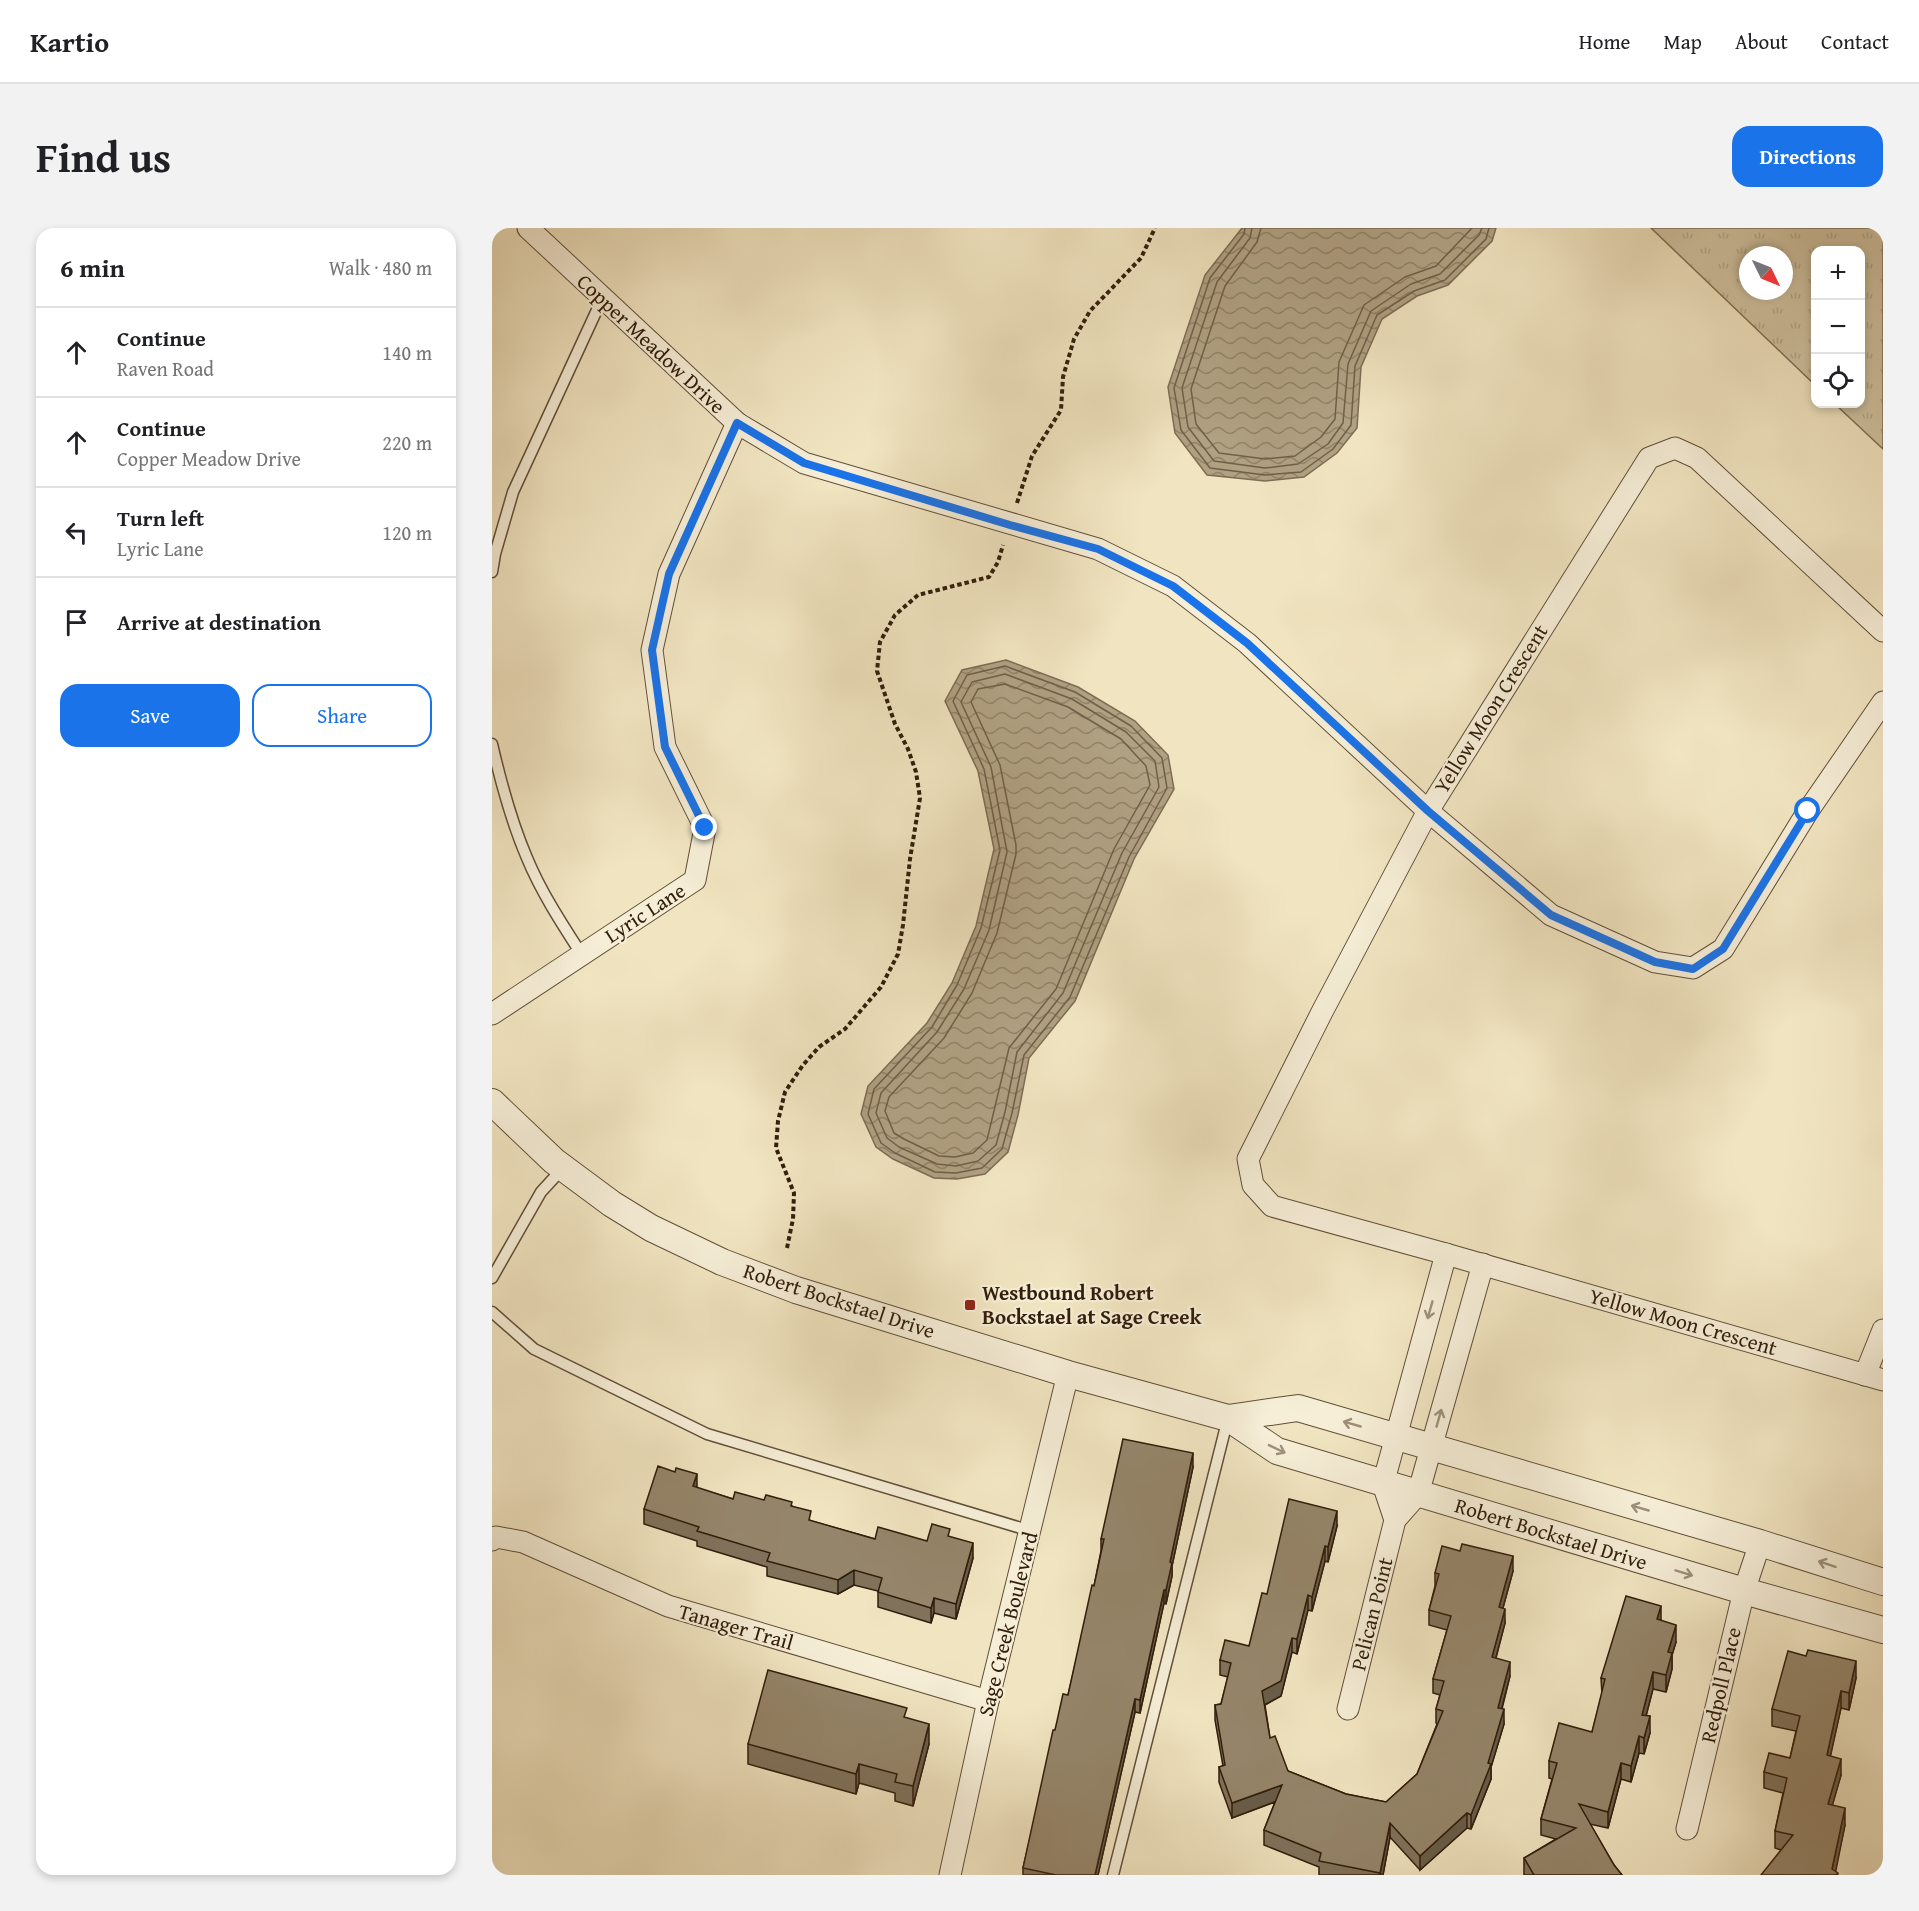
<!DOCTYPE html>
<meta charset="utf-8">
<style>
:root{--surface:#fff;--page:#f2f2f2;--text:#202124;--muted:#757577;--line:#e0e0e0;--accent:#1a73e8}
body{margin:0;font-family:"Gentium Book Plus",serif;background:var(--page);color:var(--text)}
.controls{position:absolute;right:18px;top:18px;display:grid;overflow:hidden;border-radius:12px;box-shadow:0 3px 9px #0003}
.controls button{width:54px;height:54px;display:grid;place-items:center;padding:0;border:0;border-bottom:2px solid var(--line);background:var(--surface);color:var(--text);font:30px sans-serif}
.compass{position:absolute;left:1247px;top:18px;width:54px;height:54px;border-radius:50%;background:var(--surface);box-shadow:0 3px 9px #0003;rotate:133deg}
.stop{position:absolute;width:18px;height:18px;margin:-14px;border:4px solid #1a73e8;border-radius:50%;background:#fff}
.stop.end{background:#1a73e8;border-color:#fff;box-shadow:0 2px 6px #0008}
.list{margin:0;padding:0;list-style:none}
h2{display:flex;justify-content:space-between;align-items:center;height:78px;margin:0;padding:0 24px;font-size:26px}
h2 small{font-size:20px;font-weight:400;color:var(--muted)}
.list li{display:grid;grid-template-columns:39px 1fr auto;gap:18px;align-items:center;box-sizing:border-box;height:90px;padding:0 24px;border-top:2px solid var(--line)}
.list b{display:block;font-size:22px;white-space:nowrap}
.list p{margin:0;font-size:20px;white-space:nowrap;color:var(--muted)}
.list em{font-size:20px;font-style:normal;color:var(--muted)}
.actions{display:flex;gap:12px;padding:18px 24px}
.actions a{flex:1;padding:14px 0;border:2px solid var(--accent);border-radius:18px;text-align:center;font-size:21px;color:var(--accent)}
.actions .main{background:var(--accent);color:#fff}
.icon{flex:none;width:33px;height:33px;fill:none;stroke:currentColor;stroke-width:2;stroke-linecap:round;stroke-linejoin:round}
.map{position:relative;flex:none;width:1391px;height:1647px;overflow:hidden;border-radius:18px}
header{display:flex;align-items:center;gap:36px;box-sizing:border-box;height:84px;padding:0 30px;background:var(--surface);border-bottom:2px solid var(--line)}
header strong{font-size:28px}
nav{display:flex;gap:33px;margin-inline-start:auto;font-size:21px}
.intro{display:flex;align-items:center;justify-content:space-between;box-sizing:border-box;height:144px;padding:0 36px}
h1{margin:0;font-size:42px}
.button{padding:15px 27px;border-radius:18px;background:var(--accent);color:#fff;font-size:21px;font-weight:700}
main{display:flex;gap:36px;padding:0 36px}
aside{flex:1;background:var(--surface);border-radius:18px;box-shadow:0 3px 9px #0003}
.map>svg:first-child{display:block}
.grass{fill:url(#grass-tufts);stroke:#807056;stroke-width:1.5;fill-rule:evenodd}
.water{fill:url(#water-waves);stroke:#7d6c53;stroke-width:1.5}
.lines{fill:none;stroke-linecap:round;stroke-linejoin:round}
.shore{stroke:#705f47;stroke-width:1.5}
.service-casing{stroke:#614f38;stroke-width:13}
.minor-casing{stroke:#614f38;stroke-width:23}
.tertiary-casing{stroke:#614f38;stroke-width:28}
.path{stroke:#311d0b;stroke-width:4;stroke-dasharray:4.5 3;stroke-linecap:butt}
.service{stroke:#f6eed7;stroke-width:10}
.minor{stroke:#f6eed7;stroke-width:21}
.tertiary{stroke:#f6eed7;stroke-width:26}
.wall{fill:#80725b;stroke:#311d0b;stroke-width:1.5}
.shaded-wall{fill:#685d4a;stroke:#311d0b;stroke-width:1.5}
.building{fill:#95856a;stroke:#311d0b;stroke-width:1.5}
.oneway{stroke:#9d907b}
.route{stroke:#1a73e8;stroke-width:8}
.poi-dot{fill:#8f2418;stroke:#f6eed7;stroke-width:2}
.labels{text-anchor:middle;stroke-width:4.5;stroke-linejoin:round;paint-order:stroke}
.street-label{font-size:21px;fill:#311d0b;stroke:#f6eed7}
.poi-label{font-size:21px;font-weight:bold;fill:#311d0b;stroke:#f6eed7;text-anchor:start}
</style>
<header>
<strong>Kartio</strong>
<nav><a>Home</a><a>Map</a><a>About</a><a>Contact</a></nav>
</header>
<div class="intro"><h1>Find us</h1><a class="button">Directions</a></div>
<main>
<aside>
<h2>6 min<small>Walk · 480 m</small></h2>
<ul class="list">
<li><svg class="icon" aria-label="ahead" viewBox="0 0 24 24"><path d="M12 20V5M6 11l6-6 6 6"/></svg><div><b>Continue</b><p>Raven Road</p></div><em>140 m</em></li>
<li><svg class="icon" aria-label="ahead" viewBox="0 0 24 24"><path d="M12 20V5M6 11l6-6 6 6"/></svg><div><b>Continue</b><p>Copper Meadow Drive</p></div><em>220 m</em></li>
<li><svg class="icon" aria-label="left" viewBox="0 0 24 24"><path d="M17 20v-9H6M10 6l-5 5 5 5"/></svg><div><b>Turn left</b><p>Lyric Lane</p></div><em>120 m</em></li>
<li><svg class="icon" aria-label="arrive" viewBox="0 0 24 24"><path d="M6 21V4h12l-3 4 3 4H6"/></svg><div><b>Arrive at destination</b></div></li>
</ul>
<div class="actions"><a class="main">Save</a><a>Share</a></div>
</aside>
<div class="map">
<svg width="1391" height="1647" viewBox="0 0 1391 1647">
<defs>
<pattern id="grass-tufts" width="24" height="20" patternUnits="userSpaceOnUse" patternTransform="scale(1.5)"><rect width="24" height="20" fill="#d0c3a2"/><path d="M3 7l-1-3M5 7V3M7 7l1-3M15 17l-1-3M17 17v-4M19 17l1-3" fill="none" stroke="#b3a78a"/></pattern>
<pattern id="water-waves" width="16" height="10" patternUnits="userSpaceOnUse" patternTransform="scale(1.5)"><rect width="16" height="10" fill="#b0a183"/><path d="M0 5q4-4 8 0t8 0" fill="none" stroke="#908369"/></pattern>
</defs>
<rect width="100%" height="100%" fill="#f1e5c1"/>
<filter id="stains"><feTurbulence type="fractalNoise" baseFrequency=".00333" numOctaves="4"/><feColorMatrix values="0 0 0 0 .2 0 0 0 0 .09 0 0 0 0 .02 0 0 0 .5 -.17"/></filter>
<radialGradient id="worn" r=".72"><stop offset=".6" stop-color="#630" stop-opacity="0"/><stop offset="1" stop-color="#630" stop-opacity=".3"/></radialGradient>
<path class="grass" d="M1159,0H1391V221L1343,176H1368V22H1324L1323,157ZM1256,27H1292V63H1256Z"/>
<g class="water">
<path d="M750,0H1004L1000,13L956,57L925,68L890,91L869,139L865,200L845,225L812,249L773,253L715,247L683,205L676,159L713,47Z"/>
<path d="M514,432L586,459L643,493L676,527L682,561L642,631L583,773L537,830L526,887L516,924L493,946L465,951L442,950L401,931L384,919L369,886L376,858L435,795L460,755L484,698L502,621L486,543L453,473L470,442Z"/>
</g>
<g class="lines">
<g class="shore">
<path d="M753,0L752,6L718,50L682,160L689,202L718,240L773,247L809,244L841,221L859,197L863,138L885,87L922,63L953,52L994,11L997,0"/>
<path d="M760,0L758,10L725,54L690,160L696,199L722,233L773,240L806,236L836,216L851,195L856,136L879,83L919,56L948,46L987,7L990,0"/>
<path d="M769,0L765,14L733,58L699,161L704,196L727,225L773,231L803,228L829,209L843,191L847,134L872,77L913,49L944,38L980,0"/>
<path d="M513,438L583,464L639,498L670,530L675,560L637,629L578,769L532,827L520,885L510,921L490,940L464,945L443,944L403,925L389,915L376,886L382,861L440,799L465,757L489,700L508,622L492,541L461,473L475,447Z"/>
<path d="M513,446L580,471L634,504L663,533L667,559L630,625L571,765L525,824L513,884L504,917L486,933L464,938L445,936L407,919L395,910L384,885L389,865L445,804L472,761L497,702L515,624L499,539L469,474L480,454Z"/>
<path d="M513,456L576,479L629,511L654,538L658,557L622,621L564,761L517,820L495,912L481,925L463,929L447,928L412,911L402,905L393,883L397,869L452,810L480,765L505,705L524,626V617L508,537L479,474L486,461Z"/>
</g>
<g class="service-casing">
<g id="service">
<path d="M0,344L3,326L21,264L110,71"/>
<path d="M0,516C9,555 19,593 35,630C49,664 70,696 90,727"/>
<path d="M0,1050L49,964L71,940"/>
<path d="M0,1084L42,1121L215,1206L539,1303"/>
<path d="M621,1647L736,1190"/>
</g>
</g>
<g class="minor-casing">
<g id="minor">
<path d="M36,0L245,195L312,235L606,321L681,358L755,415L936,583L1059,687L1163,734L1201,740L1231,721L1316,583L1391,474"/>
<path d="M1391,403L1205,230L1183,220L1157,230L936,583L830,784L756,931L761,957L780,978L954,1026L1391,1152"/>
<path d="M0,786L203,652L213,600L173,519L160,422L177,346L245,195"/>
<path d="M1373,1147L1391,1102"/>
<path d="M903,1292L891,1256L954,1026"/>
<path d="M0,1312L4,1309L31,1314L176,1378L496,1473"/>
<path d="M856,1481L903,1292L926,1266L991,1036"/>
<path d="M1195,1601L1252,1363L1268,1315"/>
<path d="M458,1647L496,1473L576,1146"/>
</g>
</g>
<g class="tertiary-casing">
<g id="tertiary">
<path d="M0,874L62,933L120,976L159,1000L230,1034L304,1062L576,1146L736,1190L785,1223L1252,1363L1391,1402"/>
<path d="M736,1190L806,1180L1268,1315L1391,1354"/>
</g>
</g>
<g class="path">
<path d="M525,275L540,228L569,182L571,149L582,111L598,83L649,30L663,0"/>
<path d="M295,1020L301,991L302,965L284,920L286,893L293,864L311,837L327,819L353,801L389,759L406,726L411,697L418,631L428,570L424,544L416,521L403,496L385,443L388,414L403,387L426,367L497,349L506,334L511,317"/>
</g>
<use href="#service" class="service"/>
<use href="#minor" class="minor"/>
<use href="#tertiary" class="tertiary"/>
</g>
<g class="wall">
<path d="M701,1239L680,1338V1348L674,1376L672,1375L648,1485L643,1484L606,1647H531V1640L563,1502L576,1467L602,1358L609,1323V1311Z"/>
<path d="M205,1260L241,1271L272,1272L300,1278L319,1293L383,1311L435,1313L458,1309L481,1330L464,1391L442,1385L439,1395L386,1379V1363L362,1357L346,1366L275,1348V1339L205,1318V1313L152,1296V1281Z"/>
<path d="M845,1298L836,1334L833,1333L820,1383L816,1382L805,1426L800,1424L789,1468L773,1477L778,1510L796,1543L854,1566L894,1574L925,1546L945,1496L944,1495V1481L948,1467L941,1465V1451L955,1402L937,1397V1382L943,1358V1345L1021,1343L1011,1380L1013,1395L1004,1430L1018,1448L1010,1481L1012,1496L999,1539V1551L979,1601L975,1600L928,1642L898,1609L891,1647H827V1639L772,1617V1602L783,1574L740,1590L727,1554V1539L731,1538L723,1492V1477L729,1476L736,1449L728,1447V1432L757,1418L775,1366Z"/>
<path d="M1169,1392L1184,1414L1180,1427V1441L1174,1464L1161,1461L1154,1488L1158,1505L1152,1526L1147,1525L1139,1554L1129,1551L1116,1600L1098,1596L1122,1637L1130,1647H1032V1630L1064,1611L1049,1607V1591L1060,1551L1057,1550V1533L1100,1504L1110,1467L1109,1450Z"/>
<path d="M1364,1450L1357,1482L1349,1480L1338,1528L1349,1547L1340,1577L1353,1597L1343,1643L1346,1647L1289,1622L1283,1620V1603L1291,1565L1272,1560V1544L1298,1530L1304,1503L1280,1498V1481Z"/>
<path d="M415,1490L437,1516L421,1578L403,1573V1565L367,1555L364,1566L256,1536V1516Z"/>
</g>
<g class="shaded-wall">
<path d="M701,1225V1239L680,1338V1348L674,1376V1362L678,1334Z"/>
<path d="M205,1246V1261L201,1258Z"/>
<path d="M845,1283V1298L836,1334V1319Z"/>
<path d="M481,1315V1330L464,1391V1376Z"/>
<path d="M833,1318V1333L820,1383V1369Z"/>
<path d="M1021,1328V1343L1007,1394V1379Z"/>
<path d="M362,1342V1357L346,1366V1352Z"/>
<path d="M672,1362V1375L648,1485V1472Z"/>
<path d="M816,1367V1382L805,1426V1411Z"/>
<path d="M442,1370V1385L439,1395V1380Z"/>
<path d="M1169,1378V1395L1165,1391Z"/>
<path d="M1013,1381V1395L1000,1444V1429Z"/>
<path d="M1184,1397V1414L1180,1427V1441L1174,1464V1447L1176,1424Z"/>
<path d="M800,1410V1424L789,1468L770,1478V1463Z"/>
<path d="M1364,1433V1450L1357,1482V1465Z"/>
<path d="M1018,1434V1448L1006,1494V1480Z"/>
<path d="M1161,1444V1461L1150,1503V1487Z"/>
<path d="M1349,1463V1480L1335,1544V1527Z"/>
<path d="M643,1471V1484L606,1647H603Z"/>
<path d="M1012,1481V1496L999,1539V1551L979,1601V1587Z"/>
<path d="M1158,1488V1505L1152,1526V1510Z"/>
<path d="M437,1496V1516L421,1578V1558Z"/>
<path d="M1147,1508V1525L1139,1554V1538Z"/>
<path d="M1349,1531V1547L1336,1593V1576Z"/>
<path d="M1129,1535V1551L1116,1600V1584Z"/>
<path d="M367,1536V1555L364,1566V1546Z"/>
<path d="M790,1557V1571L740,1590V1575Z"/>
<path d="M1353,1580V1597L1343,1647L1340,1641Z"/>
<path d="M975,1585V1600L928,1642V1628Z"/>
<path d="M898,1595V1609L891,1647H888Z"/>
</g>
<g class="building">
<path d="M631,1211L701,1225L678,1334L680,1335L674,1362H672L648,1472L643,1471L603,1647H564L531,1640L561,1502H563L571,1466L576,1467L600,1357L602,1358L612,1311H609Z"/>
<path d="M166,1238L183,1244L184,1240L205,1246L201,1258L241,1271L243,1264L272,1272L274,1267L300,1274L299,1278L319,1283L317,1292L383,1311L386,1299L435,1313L440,1296L458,1301L456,1308L481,1315L464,1376L442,1370L439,1380L386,1364L390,1350L362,1342L346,1352L275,1333L278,1325L205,1303L207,1299L152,1281Z"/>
<path d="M797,1271L845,1283L836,1319L833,1318L820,1369L816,1367L805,1411L800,1410L789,1453L770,1463L778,1510L783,1508L796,1543L854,1566L894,1574L925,1546L951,1483L944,1481L952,1453L941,1451L959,1388L937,1382L947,1346L943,1345L950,1318L968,1323L970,1316L1021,1328L1007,1379L1013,1381L1000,1429L1018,1434L1006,1480L1012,1481L996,1535L999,1536L979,1587L975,1585L928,1628L898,1595L888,1645L827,1633L829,1625L772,1602L790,1557L740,1575L727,1539L733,1537L723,1477L729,1476L739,1435L728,1432L733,1412L757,1418L770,1365L775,1366Z"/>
<path d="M1134,1368L1169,1378L1165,1391L1184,1397L1176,1424L1180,1425L1174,1447L1161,1444L1150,1487L1158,1488L1152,1510L1147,1508L1139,1538L1129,1535L1116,1584L1087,1576L1122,1637L1130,1647H1042L1032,1630L1084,1600L1049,1591L1065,1535L1057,1533L1067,1495L1100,1504L1113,1451L1109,1450Z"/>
<path d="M1316,1422L1364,1433L1357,1465L1349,1463L1335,1527L1349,1531L1336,1576L1353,1580L1340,1641L1346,1645L1344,1647H1269L1301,1607L1283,1603L1295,1550L1272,1544L1277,1525L1298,1530L1308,1488L1280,1481L1296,1423L1314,1428Z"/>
<path d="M276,1442L415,1480L412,1489L437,1496L421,1558L403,1554L405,1546L367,1536L364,1546L256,1516Z"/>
</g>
<defs><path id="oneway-shaft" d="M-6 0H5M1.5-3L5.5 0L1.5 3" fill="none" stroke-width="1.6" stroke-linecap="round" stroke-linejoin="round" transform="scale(1.5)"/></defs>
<g class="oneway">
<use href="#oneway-shaft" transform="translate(938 1082) rotate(106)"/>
<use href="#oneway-shaft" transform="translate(947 1190) rotate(-74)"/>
<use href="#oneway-shaft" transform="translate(860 1196) rotate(-164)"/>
<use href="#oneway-shaft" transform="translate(785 1221) rotate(26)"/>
<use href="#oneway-shaft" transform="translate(1148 1280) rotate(-164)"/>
<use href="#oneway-shaft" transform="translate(1335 1336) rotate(-162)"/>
<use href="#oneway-shaft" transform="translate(1192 1345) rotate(17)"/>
</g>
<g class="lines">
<path class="route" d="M213,600L173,519L160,422L177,346L245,195L312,235L518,297L606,321L681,358L755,415L936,583L1059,687L1163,734L1201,741L1231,721L1316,583"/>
</g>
<rect class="poi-dot" x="472" y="1071" width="12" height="12" rx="3"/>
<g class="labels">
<g class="street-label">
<text transform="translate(159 116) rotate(43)" y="7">Copper Meadow Drive</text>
<text transform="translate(999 481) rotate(-58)" y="7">Yellow Moon Crescent</text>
<text transform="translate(153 685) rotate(-33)" y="7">Lyric Lane</text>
<text transform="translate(347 1073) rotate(18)" y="7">Robert Bockstael Drive</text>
<text transform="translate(1191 1094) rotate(16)" y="7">Yellow Moon Crescent</text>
<text transform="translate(1059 1306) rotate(17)" y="7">Robert Bockstael Drive</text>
<text transform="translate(880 1386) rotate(-76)" y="7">Pelican Point</text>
<text transform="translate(516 1396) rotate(-76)" y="7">Sage Creek Boulevard</text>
<text transform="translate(244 1399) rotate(16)" y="7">Tanager Trail</text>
<text transform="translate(1229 1457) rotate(-77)" y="7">Redpoll Place</text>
</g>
<g class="poi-label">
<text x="490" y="1072">Westbound Robert<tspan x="490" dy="24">Bockstael at Sage Creek</tspan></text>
</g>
</g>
<rect width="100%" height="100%" filter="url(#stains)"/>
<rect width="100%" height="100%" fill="url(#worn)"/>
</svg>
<div class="controls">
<button>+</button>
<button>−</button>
<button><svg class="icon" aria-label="locate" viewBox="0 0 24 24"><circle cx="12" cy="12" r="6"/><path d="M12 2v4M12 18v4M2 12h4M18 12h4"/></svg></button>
</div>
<svg class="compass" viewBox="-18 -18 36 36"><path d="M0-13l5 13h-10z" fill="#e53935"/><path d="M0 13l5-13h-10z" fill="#757577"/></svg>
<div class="stop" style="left:1316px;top:583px"></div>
<div class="stop end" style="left:213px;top:600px"></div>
</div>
</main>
